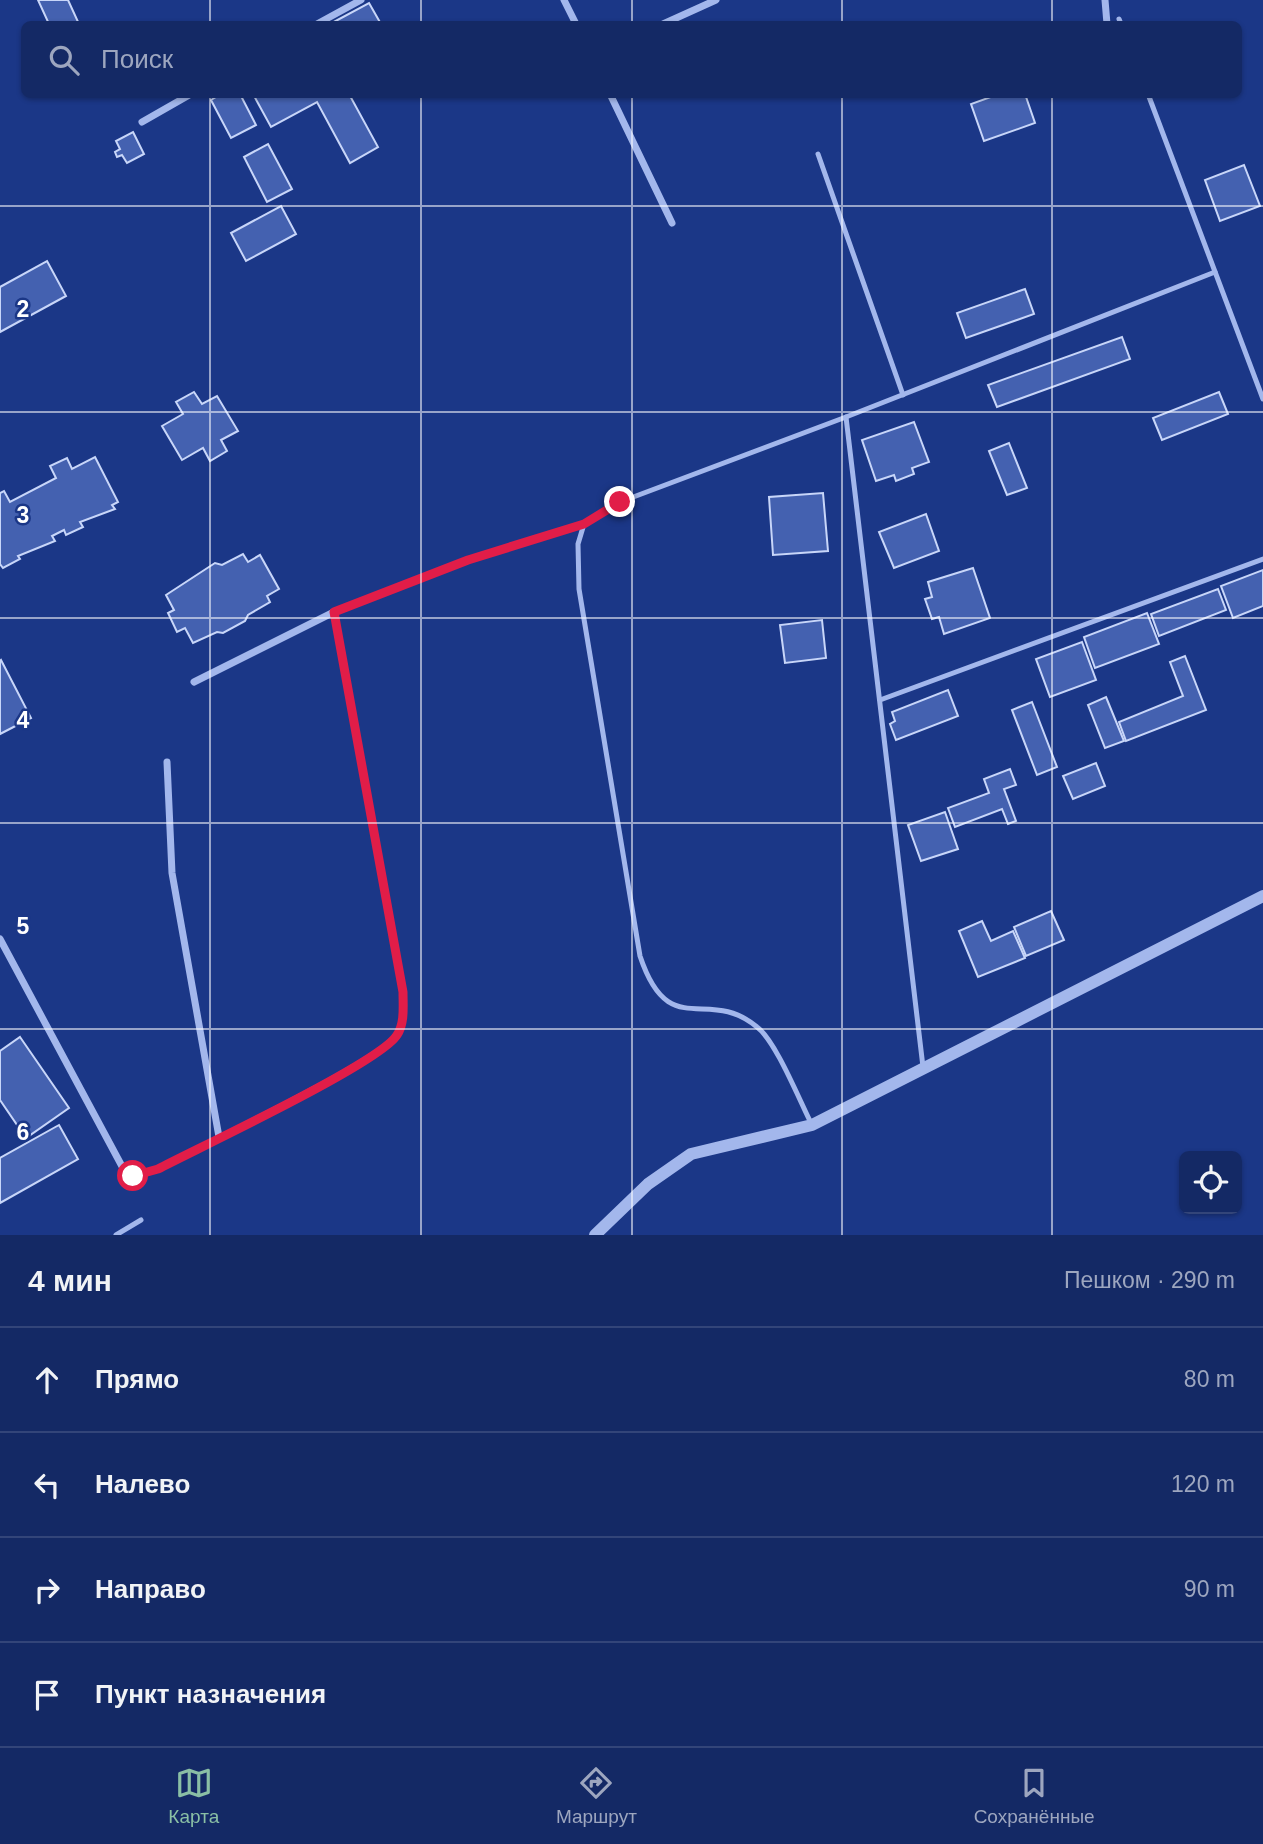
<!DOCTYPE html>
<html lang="ru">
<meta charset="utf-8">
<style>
:root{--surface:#142965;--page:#21356e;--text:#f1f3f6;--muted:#9da6bf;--line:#334579;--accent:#8abfa5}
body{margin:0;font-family:Helvetica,sans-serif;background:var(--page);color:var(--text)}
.controls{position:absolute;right:21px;bottom:21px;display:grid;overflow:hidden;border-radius:10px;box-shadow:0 2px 5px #0004}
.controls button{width:63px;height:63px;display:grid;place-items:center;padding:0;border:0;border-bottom:2px solid var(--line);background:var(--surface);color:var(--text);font:35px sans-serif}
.stop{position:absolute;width:21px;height:21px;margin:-16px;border:5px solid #e11d48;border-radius:50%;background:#fff}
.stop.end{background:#e11d48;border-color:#fff;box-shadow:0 2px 7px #0008}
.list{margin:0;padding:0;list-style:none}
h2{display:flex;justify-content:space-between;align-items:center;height:91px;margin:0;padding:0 28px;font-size:30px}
h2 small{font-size:23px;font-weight:400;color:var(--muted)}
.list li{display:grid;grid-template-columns:46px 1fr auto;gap:21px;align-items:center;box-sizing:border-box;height:105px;padding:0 28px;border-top:2px solid var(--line)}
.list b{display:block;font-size:26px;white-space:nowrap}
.list em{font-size:23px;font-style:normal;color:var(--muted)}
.icon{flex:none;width:38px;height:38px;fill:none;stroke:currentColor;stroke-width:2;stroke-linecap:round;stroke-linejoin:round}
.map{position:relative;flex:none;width:1263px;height:1235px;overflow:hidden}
.search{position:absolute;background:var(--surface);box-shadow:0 2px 5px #0004;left:21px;right:21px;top:21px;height:77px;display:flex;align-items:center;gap:18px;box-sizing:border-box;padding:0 24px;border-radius:10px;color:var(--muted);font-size:26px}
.sheet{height:511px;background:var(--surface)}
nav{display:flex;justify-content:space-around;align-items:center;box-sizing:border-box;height:98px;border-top:2px solid var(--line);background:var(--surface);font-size:19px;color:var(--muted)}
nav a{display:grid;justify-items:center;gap:4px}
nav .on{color:var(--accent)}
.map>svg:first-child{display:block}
.building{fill:#4461b0;stroke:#c8d6f9;stroke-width:2}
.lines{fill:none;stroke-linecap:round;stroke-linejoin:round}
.service{stroke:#a3b7ec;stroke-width:5}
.minor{stroke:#a3b7ec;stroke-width:7}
.tertiary{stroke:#a3b7ec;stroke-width:12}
.route{stroke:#e11d48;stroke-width:9}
.grid{fill:none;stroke:#fff;stroke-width:2;stroke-opacity:0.55}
.grid-label{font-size:23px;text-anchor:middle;font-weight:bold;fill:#fff;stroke:#1b3787;stroke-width:5;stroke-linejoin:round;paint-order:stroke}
</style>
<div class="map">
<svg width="1263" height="1235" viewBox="0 0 1263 1235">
<rect width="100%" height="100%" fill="#1b3787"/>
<g class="building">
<path d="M38,0H68L79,24H49Z"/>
<path d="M369,3L381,24H330Z"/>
<path d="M221,94H240L256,125L231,138L211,100Z"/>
<path d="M253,94H349L378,147L350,163L317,102L271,127Z"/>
<path d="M999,94H1025L1035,123L984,141L971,104Z"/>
<path d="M133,132L144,154L127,163L122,155L117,157L115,152L120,149L116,141Z"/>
<path d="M268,144L292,189L267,202L244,157Z"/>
<path d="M1244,165L1260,206L1220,221L1205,180Z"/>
<path d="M281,206L296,234L246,261L231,233Z"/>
<path d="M47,261L66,296L0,332V287Z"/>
<path d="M1025,289L1034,314L966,338L957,313Z"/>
<path d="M1122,337L1130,359L997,407L988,385Z"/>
<path d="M194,392L202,404L217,396L238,431L221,440L227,451L210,461L203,448L182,460L162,426L183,414L176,402Z"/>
<path d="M1219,392L1228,414L1162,440L1153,418Z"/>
<path d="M914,422L929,462L912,468L914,474L896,481L894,475L876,481L862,440Z"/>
<path d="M1009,443L1027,488L1007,495L989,451Z"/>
<path d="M95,457L118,502L112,505L115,509L80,522L83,527L66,535L64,530L52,536L55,541L18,556L20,559L3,568L0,564V493L4,491L10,502L56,478L50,466L67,458L72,469Z"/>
<path d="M823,493L828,551L773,555L769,497Z"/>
<path d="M926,514L939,551L894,568L879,532Z"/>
<path d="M243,554L248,562L260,555L279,589L267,596L270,602L248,615L245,621L223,633L217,632L193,643L185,628L177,632L168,613L174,610L166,595L215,563L222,565Z"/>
<path d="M973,568L990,618L944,634L939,617L932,619L925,599L932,597L928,582Z"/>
<path d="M1263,570V606L1233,618L1221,586Z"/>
<path d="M1218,589L1226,610L1159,636L1151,614Z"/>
<path d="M1147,613L1159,644L1095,668L1084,637Z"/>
<path d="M822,620L826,658L785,663L780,625Z"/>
<path d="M1082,642L1096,680L1050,697L1036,659Z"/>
<path d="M1185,656L1206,710L1126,741L1119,722L1183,696L1170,662Z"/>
<path d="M1,660L31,718L0,734V661Z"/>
<path d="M948,690L958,716L896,740L890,724L895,721L892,712Z"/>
<path d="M1106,697L1124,741L1105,748L1088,705Z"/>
<path d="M1032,702L1057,767L1037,775L1012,710Z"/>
<path d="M1096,763L1105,786L1073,799L1063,776Z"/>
<path d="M1010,769L1016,785L1004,789L1016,821L1008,824L1002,809L955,827L948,808L989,793L984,779Z"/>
<path d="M945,812L958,849L921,861L908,825Z"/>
<path d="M1051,911L1064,940L1026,956L1014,927Z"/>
<path d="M982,921L991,941L1013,931L1025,958L978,977L959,931Z"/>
<path d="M20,1037L69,1108L26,1138L0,1100V1051Z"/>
<path d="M59,1125L78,1159L0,1203V1158Z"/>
</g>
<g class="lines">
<g class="service">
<path d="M1119,19L1121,24"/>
<path d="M1148,94L1263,399"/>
<path d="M818,154L903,395"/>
<path d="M846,417L923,1067"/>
<path d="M880,700L1263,559"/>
<path d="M812,1125C800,1102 776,1041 757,1027C707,985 669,1043 640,956L579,589L578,544L584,524L620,502L846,417L1215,272"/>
<path d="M116,1235L141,1220"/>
</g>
<g class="minor">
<path d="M564,0L576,24"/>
<path d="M1105,0L1107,24"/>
<path d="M317,24L361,0"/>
<path d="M663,24L716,0"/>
<path d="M610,94L672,223"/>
<path d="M142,122L191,94"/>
<path d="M194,682L334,612L468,560L584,524"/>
<path d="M167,762L172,873L219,1137"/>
<path d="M0,939L124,1170L133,1176L158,1169C198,1148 380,1062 397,1035C405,1023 403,1006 403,992L334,612"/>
</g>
<path class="tertiary" d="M595,1235L648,1184L691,1154L812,1125L1263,896"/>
</g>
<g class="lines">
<path class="route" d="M133,1176L158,1169C198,1148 380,1063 397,1035C405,1023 403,1006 403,992L334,612L468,560L584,524L620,502"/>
</g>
<path class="grid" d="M210,0V24M421,0V24M632,0V24M842,0V24M1052,0V24M210,94V1235M421,94V1235M632,94V1235M842,94V1235M1052,94V1235M0,206H1263M0,412H1263M0,618H1263M0,823H1263M0,1029H1263"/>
<g class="grid-label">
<text x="23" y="317">2</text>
<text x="23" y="523">3</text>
<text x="23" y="728">4</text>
<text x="23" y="934">5</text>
<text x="23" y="1140">6</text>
</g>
</svg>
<div class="controls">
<button><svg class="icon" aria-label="locate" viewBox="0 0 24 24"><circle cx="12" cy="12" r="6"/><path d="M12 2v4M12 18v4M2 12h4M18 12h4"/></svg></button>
</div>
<div class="stop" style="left:133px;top:1176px"></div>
<div class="stop end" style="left:620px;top:502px"></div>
<div class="search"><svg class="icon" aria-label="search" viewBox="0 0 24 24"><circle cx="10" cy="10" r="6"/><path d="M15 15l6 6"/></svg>Поиск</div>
</div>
<section class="sheet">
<h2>4 мин<small>Пешком · 290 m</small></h2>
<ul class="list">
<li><svg class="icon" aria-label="ahead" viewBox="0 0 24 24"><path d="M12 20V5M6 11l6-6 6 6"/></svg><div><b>Прямо</b></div><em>80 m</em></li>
<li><svg class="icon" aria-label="left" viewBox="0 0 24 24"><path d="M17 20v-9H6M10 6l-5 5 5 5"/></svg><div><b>Налево</b></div><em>120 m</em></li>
<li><svg class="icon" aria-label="right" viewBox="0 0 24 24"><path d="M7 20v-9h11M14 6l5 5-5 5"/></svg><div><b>Направо</b></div><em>90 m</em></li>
<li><svg class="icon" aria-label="arrive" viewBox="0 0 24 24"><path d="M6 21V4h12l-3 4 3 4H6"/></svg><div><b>Пункт назначения</b></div></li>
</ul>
</section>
<nav>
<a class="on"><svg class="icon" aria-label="map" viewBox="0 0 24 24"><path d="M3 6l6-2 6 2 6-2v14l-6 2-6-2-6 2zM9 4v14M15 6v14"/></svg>Карта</a>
<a><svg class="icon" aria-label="directions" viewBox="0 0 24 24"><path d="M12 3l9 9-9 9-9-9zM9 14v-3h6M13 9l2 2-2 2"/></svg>Маршрут</a>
<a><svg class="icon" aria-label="saved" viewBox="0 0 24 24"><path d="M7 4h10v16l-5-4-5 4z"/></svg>Сохранённые</a>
</nav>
